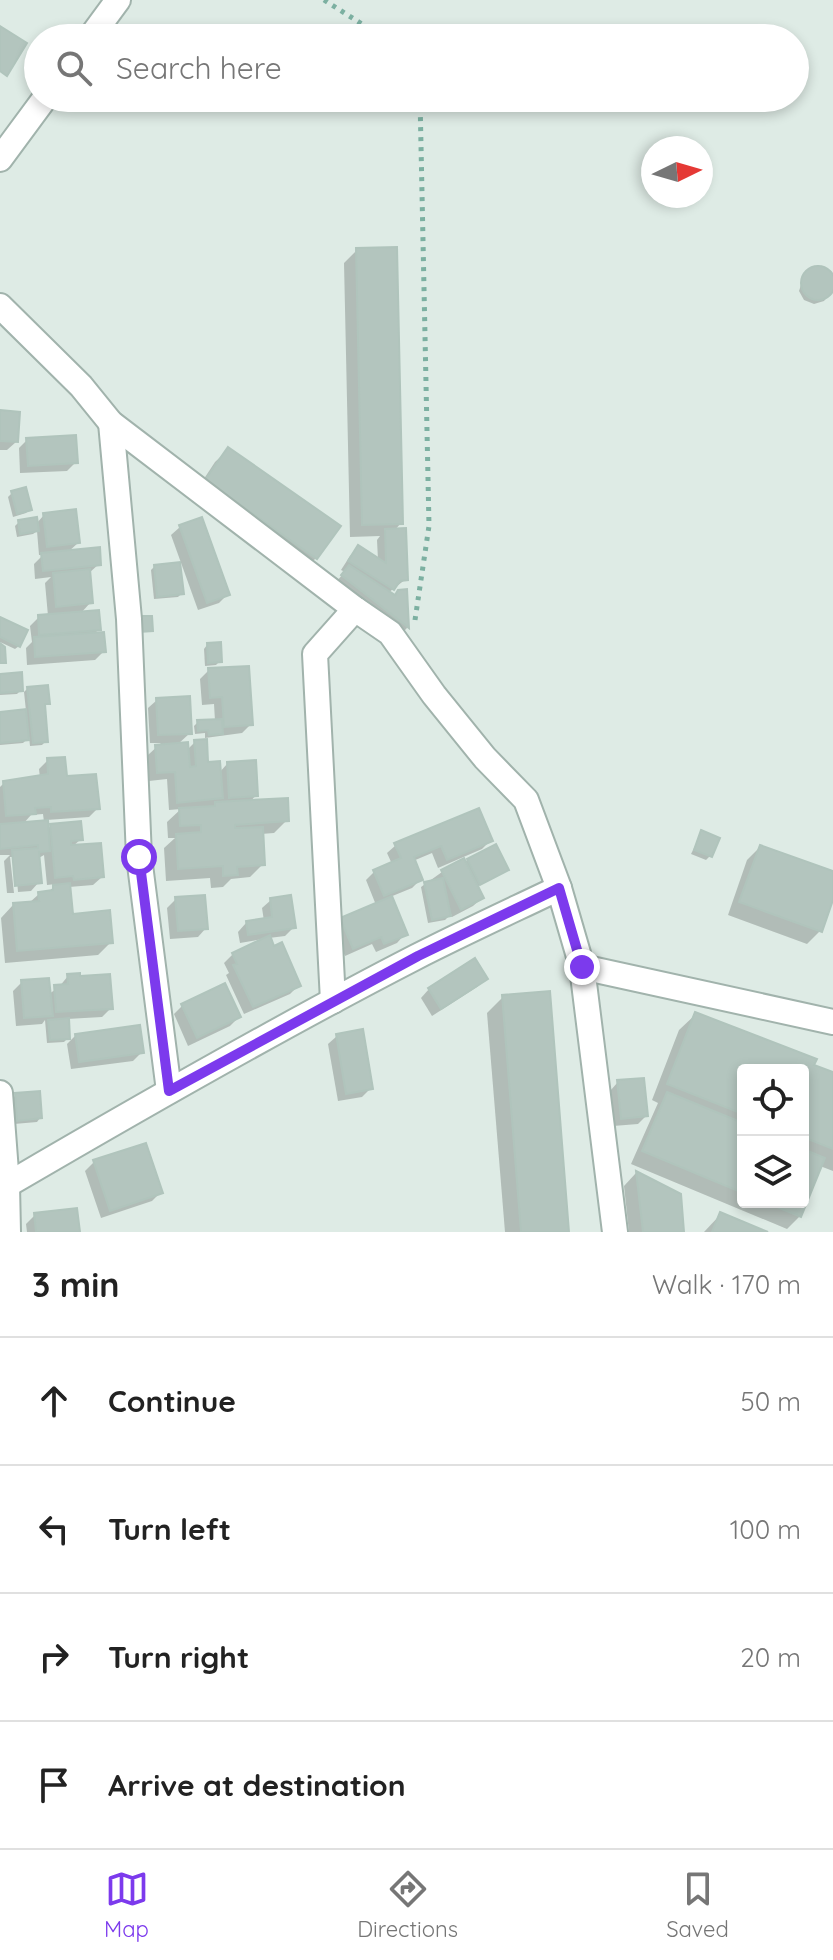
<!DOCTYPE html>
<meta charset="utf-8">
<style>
:root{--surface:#fff;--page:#f6f6f6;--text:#222;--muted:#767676;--line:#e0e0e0;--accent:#7c3aed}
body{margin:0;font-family:Quicksand,sans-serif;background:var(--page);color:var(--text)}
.controls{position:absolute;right:24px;bottom:24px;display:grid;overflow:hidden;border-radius:8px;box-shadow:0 4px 12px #0003}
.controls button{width:72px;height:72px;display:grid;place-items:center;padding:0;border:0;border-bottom:2px solid var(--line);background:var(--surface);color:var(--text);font:40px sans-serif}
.compass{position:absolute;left:641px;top:136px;width:72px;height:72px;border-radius:50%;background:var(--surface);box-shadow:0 4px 12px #0003;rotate:85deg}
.stop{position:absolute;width:24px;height:24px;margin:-18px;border:6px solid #7c3aed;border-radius:50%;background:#fff}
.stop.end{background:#7c3aed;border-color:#fff;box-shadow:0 2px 8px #0008}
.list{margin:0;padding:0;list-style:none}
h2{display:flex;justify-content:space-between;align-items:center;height:104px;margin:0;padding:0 32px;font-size:34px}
h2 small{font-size:26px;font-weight:400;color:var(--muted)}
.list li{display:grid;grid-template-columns:52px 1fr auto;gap:24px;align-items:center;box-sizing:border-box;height:128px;padding:0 32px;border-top:2px solid var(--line)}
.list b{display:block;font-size:30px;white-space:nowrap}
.list em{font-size:26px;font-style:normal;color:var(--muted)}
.icon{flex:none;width:44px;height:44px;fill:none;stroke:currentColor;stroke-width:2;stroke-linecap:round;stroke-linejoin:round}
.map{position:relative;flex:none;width:833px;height:1232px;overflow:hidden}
.search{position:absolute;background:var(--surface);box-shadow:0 4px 12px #0003;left:24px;right:24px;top:24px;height:88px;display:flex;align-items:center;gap:20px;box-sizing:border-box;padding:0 28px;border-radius:44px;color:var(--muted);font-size:30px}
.sheet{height:616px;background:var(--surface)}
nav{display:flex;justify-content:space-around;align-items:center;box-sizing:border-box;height:112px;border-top:2px solid var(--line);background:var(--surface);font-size:22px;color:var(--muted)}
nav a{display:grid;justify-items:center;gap:4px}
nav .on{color:var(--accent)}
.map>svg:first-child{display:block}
.shadow{fill:#0003;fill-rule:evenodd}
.building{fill:#b3c5be;stroke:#b0c4bc;stroke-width:2}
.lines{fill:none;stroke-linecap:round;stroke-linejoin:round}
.street-casing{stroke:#a1b3ac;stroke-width:28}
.path{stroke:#7cb0a1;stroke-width:5;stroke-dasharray:4 6;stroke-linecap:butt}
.street{stroke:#fff;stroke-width:24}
.route{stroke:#7c3aed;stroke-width:10}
</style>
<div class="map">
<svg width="833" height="1232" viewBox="0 0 833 1232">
<rect width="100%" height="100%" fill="#deebe5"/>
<g class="shadow">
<path d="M357,250L401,523L394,531L406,579L388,593L393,597L398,592L405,591L407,628L400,635L334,584L345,572L341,570L350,556L359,548L378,560L377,540L380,536L350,537L344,263Z"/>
<path d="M817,267L832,272L833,290L824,301L814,304L804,300L799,291L804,276Z"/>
<path d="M0,412L16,442L7,450H0Z"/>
<path d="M27,440L76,462L67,471L20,473L19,448Z"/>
<path d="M228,450L316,558L303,571L194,494L215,462Z"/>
<path d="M12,493L29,510L26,513L13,517L8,497Z"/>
<path d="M44,515L78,543L68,552L99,564L89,573L91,602L80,614L99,629L93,635L104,651L95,660L27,665L26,648L32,642L30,626L39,617L48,616L45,583L51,577L35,579L34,564L43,555H39L37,531L33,534L17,537L15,526L19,522L36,524Z"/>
<path d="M180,527L227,595L219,603L198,610L171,535Z"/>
<path d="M155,566L182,593L178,597L154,599L151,570Z"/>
<path d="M0,620L19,646L15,649L0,642Z"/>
<path d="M207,645L220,661L216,665L205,666L204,649Z"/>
<path d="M209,670L251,724L242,733L205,738V733L195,734L194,726L198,722L215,721L214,704L202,705L200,679Z"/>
<path d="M0,676L21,690L17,694L0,695Z"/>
<path d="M28,688L48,703L43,708L46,741L42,745L30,746L29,737L23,743L0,745V714L26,711L24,692Z"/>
<path d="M157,700L190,733L177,745L187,750L195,742L207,764L219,773L227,764L256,795L250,802L287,820L274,833L261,834L263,864L250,877L231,879L223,887L211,888L210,878L166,881L164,848L175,838H168L167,822L181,809L169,810L167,779L149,781L148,755L161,743H150L148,708Z"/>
<path d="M48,760L98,808L89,817L46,820V830L51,826L81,839L72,847L102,877L93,885L69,887L71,916L111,942L98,955L5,963L1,918L13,905L29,903L39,894L48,893L56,884L47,885L44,855L37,859L39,882L31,891L18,892L15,857H10L14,893H7L4,861L10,855H0V787L4,783L40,778L39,769ZM43,814L44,822L23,824L31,815Z"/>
<path d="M702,832L710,856L706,860L691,854Z"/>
<path d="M490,841L482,849L438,868L432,853L413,861L421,879L412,888L390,897L405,934L397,943L376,952L372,944L345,956L333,928L342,919L376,905L366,880L374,872L392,864L387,853L396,845Z"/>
<path d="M760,847L833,873V894L820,931L807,944L728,915L747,860Z"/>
<path d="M468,860L503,873L476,887L482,898L473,906L452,917L451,914L445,920L428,923L421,887L442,872Z"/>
<path d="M176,899L206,928L198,937L170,939L167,908Z"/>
<path d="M271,900L294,927L285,936L269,938L299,985L290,994L244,1014L226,975L229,973L224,963L233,954L263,939L240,943L238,932L246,923L264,921L262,908Z"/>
<path d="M68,976L111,1008L102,1017L67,1019L68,1038L64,1042L47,1043L45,1020L42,1024L16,1026L13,991L22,982L49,994L59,987Z"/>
<path d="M486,979L477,987L432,1016L421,998L429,989Z"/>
<path d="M503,997L567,1232H505L487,1013Z"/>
<path d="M182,1006L239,1017L230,1026L188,1046L174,1014Z"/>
<path d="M696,1014L833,1074V1171L820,1166L800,1216L787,1229L631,1164L658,1103L652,1100L679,1030ZM743,1070H803V1202H743Z"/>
<path d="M76,1035L142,1052L133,1061L71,1069L67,1044Z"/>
<path d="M337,1036L371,1088L362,1097L338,1101L328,1044Z"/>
<path d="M618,1082L646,1116L638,1124L613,1126L610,1091Z"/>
<path d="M16,1095L40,1118L37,1122L14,1124L12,1099Z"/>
<path d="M145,1145L161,1192L152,1201L101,1218L85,1171L94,1162Z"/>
<path d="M636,1173L682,1232H629L624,1186Z"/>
<path d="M35,1215L78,1232H27L26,1224Z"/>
<path d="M720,1215L762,1232H704Z"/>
</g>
<g class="building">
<path d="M0,26L27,43L7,76L0,71Z"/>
<path d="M397,247L403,524L362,525L356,248Z"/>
<circle cx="818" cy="283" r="17"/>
<path d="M0,410L20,412L18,442L0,441Z"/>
<path d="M76,435L78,463L28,466L26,438Z"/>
<path d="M228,447L341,526L317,559L205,480Z"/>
<path d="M26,487L32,510L17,514L11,491Z"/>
<path d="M76,509L80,543L47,547L43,513Z"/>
<path d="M37,517L39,531L20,534L18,520Z"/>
<path d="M202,517L230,595L207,603L179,525Z"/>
<path d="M406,528L408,580L400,581L394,590L348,561L358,545L386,563L385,529Z"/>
<path d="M100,547L101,565L43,571L41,553Z"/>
<path d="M180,562L184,594L157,597L154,565Z"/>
<path d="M349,565L395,595L398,590L407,589L409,628L341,575Z"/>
<path d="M90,569L93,603L56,607L53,573Z"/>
<path d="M99,610L101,630L39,635L38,615Z"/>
<path d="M138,616H152L153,631L139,632Z"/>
<path d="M0,617L28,630L20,647L0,637Z"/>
<path d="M104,632L106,652L35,657L34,637Z"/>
<path d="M221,642L222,662L208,663L207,643Z"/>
<path d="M0,643L5,647L6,663H0Z"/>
<path d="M249,666L253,725L224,727L222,697L210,698L208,668Z"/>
<path d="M22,672L23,691L0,693V674Z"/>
<path d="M48,685L50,704H45L48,742L33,743L27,687Z"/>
<path d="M190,696L192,734L158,735L156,698Z"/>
<path d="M26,709L29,740L0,743V712Z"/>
<path d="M222,719L223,734L209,735L208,730L198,731L197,720Z"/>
<path d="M207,739L208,762L220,761L223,798L177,803L175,772L157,773L155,745L188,742L190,767L196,766L194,740Z"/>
<path d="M65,757L67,776L96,774L100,809L51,812V807L35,808L36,814L6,816L3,781L48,774L47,758Z"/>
<path d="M256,760L258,796L229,798L227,762Z"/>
<path d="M288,798L289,821L235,825V828L263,827L265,865L237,867L238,875L223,876V866L178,869L176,834L201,832V825L180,826L179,808L215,806V802Z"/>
<path d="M479,808L493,841L447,860L441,846L414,857L423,880L384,896L373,870L401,858L394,843Z"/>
<path d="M48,820L50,851L39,852L42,883L15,886L12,850L38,848V845L0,849V824Z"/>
<path d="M81,821L83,840L71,841V845L101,843L104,877L74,880L73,876L55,878L50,824Z"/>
<path d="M701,830L720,838L712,857L694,850Z"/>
<path d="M496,844L509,870L480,885L467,859Z"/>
<path d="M760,845L833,871V900L822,932L739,902Z"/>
<path d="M464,858L484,898L461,910L441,870Z"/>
<path d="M443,878L451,916L432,920L424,882Z"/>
<path d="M70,883L73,914L110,910L113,943L17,951L13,903L39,901L38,892L53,890V885Z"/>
<path d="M205,895L208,929L178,931L175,897Z"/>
<path d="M291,895L296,928L248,935L246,921L272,917L270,898Z"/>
<path d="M392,896L408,935L384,944L381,937L353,949L340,918Z"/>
<path d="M270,935L274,946L282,942L301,986L253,1007L233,965L237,964L232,953Z"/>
<path d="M475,958L488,979L441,1009L428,988Z"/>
<path d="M80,973V976L110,974L113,1009L56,1012L54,985L68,984L67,974Z"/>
<path d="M49,978L53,1016L24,1018L21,980Z"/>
<path d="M225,983L241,1017L197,1038L181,1004Z"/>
<path d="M550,991L569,1232H521L502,995Z"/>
<path d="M695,1012L817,1059L814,1065L833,1072V1149L803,1137V1070H743V1114L667,1084Z"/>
<path d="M69,1018L70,1039L50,1040L48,1020Z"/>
<path d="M140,1025L144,1053L79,1062L75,1034Z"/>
<path d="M363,1029L373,1089L346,1094L336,1034Z"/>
<path d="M644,1078L648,1116L621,1119L617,1080Z"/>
<path d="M40,1091L42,1118L17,1121L15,1093Z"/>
<path d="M667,1092L743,1123V1193L642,1151Z"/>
<path d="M146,1143L163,1193L110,1211L93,1160Z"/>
<path d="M803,1149L825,1158L801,1217L765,1202H803Z"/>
<path d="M636,1171L681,1194L684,1232H643Z"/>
<path d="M77,1208L80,1232H36L34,1213Z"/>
<path d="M720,1212L768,1232H712Z"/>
</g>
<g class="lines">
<g class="street-casing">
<g id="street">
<path d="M90,38L118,0"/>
<path d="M0,159L45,98"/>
<path d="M0,306L81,386L111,423L355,609L390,633L434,695L485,758L526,800L559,888L582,967L833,1022"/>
<path d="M111,423L129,619L139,857L169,1091"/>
<path d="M582,967L615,1232"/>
<path d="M333,1001L315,654L355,609"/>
<path d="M0,1093L7,1185L8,1232"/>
<path d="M7,1185C142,1106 278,1028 416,957C463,933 511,911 559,888"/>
</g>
</g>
<g class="path">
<path d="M324,0L384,38"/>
<path d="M415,620L429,526L420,98"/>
</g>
<use href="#street" class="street"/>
</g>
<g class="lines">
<path class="route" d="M139,857L169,1091L418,956L559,888L582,967"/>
</g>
</svg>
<div class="controls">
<button><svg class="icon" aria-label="locate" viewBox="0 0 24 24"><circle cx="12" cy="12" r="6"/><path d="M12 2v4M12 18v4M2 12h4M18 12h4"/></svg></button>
<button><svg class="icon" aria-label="layers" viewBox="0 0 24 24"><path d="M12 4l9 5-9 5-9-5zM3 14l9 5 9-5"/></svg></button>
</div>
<svg class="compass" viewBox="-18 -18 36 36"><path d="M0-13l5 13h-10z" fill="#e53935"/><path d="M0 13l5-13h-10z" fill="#767676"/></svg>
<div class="stop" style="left:139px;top:857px"></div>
<div class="stop end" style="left:582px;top:967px"></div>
<div class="search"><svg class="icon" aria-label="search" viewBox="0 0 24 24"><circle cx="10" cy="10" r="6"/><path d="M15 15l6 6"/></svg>Search here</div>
</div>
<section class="sheet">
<h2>3 min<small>Walk · 170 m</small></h2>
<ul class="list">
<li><svg class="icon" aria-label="ahead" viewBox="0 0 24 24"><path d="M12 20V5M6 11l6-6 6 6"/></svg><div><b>Continue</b></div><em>50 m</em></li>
<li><svg class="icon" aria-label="left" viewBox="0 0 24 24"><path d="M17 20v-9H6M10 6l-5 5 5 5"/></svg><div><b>Turn left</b></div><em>100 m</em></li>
<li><svg class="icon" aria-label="right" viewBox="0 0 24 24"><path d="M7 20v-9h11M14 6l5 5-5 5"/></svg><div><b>Turn right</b></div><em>20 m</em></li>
<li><svg class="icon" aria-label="arrive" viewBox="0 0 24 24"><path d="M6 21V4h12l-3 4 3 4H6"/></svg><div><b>Arrive at destination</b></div></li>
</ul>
</section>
<nav>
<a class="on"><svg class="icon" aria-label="map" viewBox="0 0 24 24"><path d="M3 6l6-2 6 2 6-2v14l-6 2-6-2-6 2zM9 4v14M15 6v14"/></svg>Map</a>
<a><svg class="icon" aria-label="directions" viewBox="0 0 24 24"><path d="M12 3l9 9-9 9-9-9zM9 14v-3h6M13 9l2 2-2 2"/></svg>Directions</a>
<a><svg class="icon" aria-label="saved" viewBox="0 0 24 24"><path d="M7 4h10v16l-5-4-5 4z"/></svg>Saved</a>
</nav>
